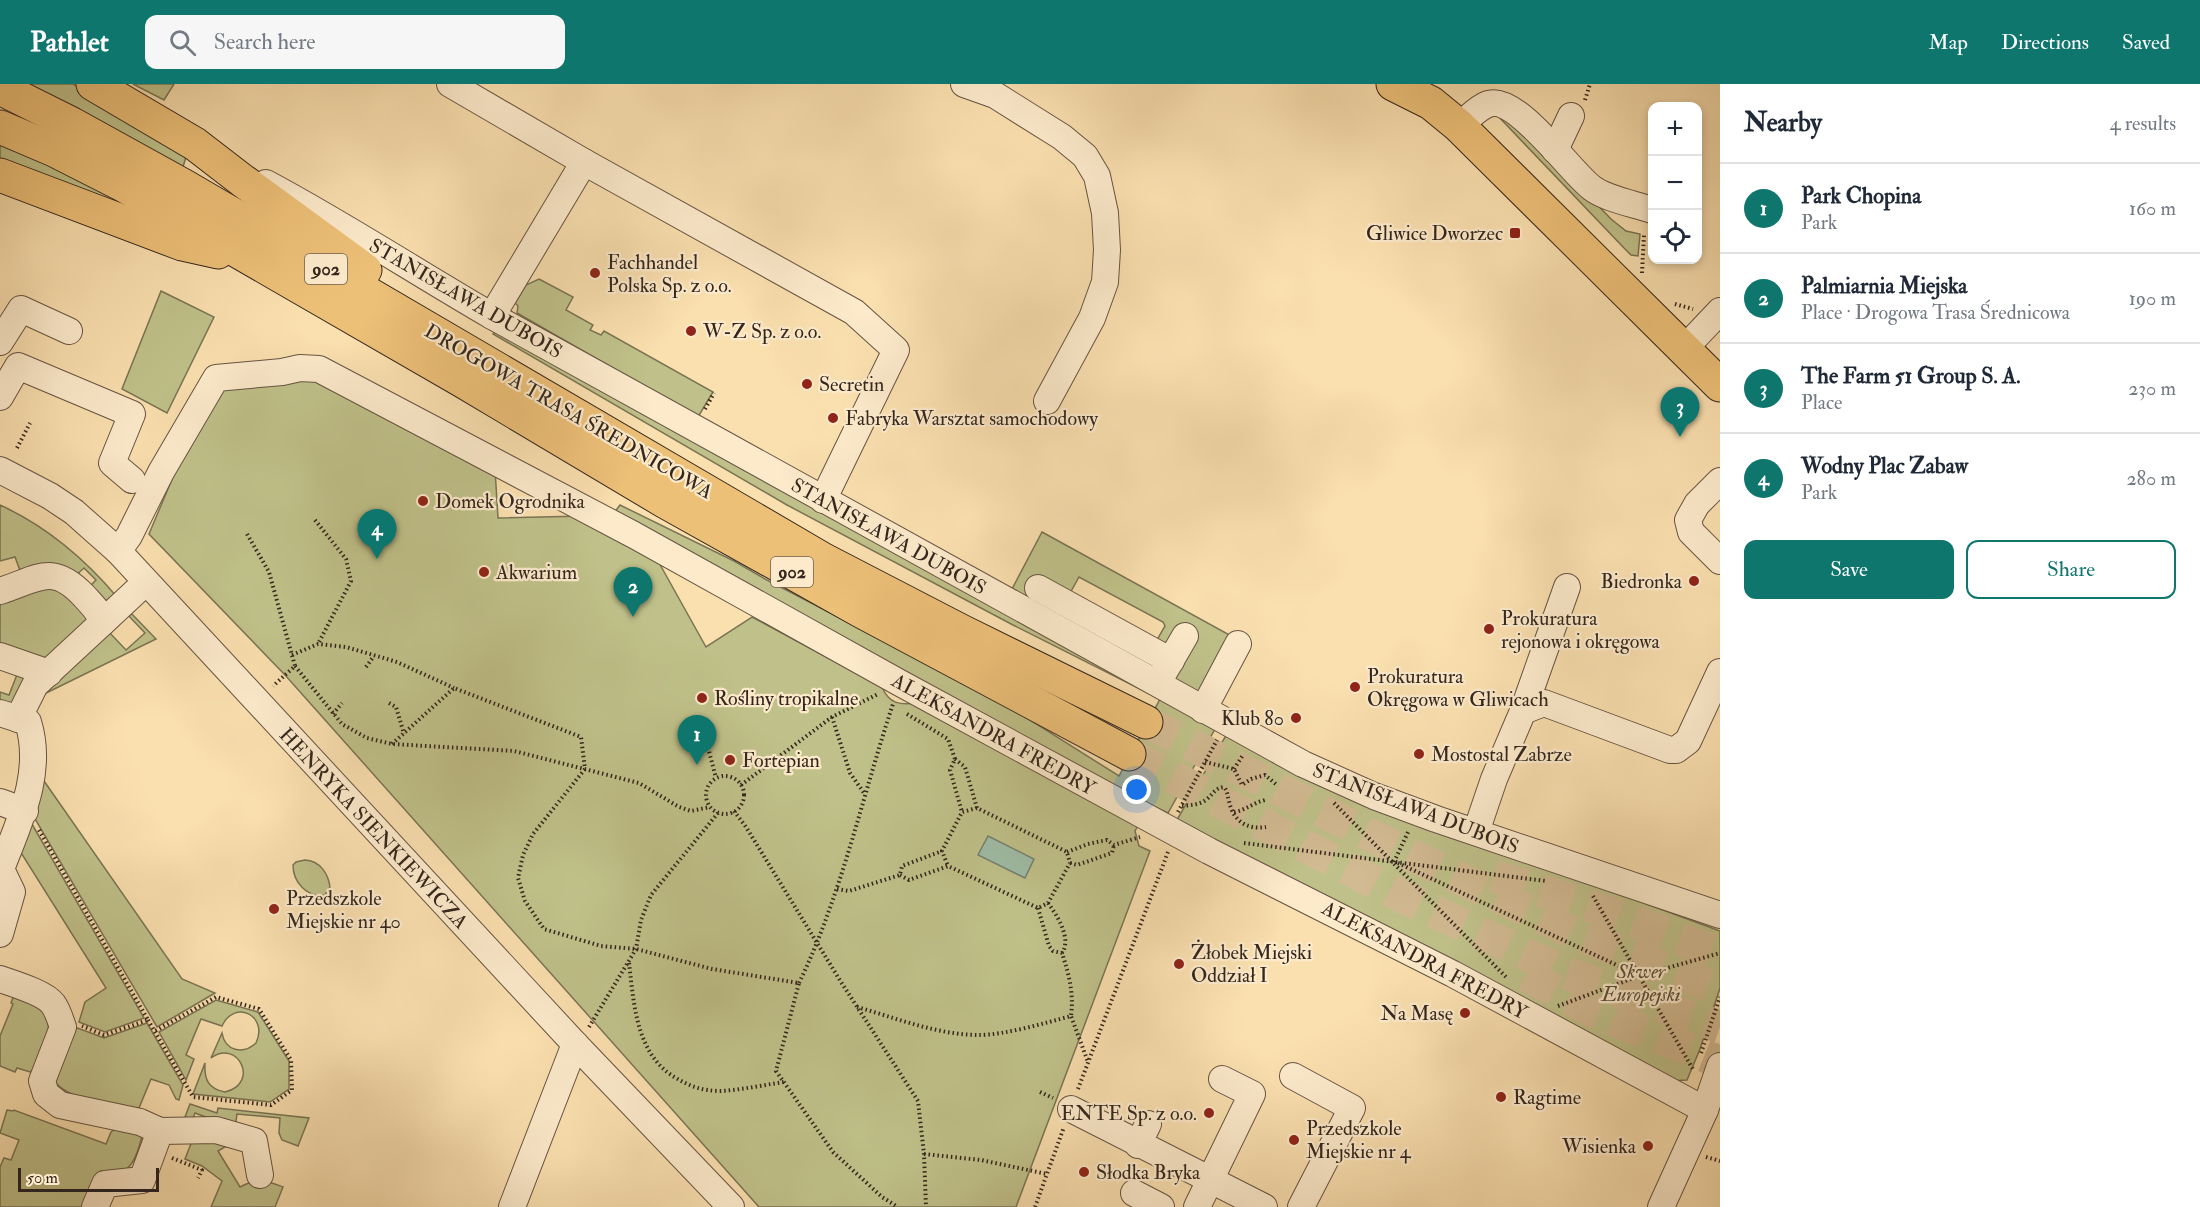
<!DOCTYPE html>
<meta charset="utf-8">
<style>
:root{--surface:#fff;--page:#f6f6f7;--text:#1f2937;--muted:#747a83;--line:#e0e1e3;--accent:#0f766e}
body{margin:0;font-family:"IM FELL Double Pica",serif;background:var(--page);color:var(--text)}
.controls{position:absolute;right:18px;top:18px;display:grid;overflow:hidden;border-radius:12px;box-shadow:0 3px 9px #0003}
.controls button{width:54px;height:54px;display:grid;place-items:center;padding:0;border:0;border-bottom:2px solid var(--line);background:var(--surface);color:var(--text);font:30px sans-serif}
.scale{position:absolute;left:18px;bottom:15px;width:141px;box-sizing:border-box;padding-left:6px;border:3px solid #34261d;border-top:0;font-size:16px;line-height:21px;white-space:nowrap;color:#34261d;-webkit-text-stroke:4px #fceacb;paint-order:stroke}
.you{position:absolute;left:1137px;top:706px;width:21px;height:21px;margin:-15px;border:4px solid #fff;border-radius:50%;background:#1a73e8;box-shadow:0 0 0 9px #1a73e833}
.badge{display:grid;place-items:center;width:39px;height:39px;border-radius:50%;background:var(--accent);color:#fff;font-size:20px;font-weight:700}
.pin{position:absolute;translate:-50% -50px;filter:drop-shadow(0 2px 3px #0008)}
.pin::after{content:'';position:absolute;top:32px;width:21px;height:18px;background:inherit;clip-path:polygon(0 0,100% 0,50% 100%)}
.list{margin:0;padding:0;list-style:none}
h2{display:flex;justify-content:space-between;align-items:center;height:78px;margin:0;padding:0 24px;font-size:26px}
h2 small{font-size:20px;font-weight:400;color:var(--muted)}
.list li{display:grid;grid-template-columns:39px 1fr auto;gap:18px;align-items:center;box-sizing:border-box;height:90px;padding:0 24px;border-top:2px solid var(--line)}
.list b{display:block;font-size:22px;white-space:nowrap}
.list p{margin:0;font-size:20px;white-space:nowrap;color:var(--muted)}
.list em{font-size:20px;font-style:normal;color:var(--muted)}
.actions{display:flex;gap:12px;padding:18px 24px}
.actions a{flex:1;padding:14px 0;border:2px solid var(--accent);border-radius:12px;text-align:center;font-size:21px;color:var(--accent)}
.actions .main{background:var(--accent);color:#fff}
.icon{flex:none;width:33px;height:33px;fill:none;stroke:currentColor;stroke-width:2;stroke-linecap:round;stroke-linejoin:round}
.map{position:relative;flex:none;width:1720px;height:1123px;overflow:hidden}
header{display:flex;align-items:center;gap:36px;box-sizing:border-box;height:84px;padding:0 30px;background:var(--accent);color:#fff}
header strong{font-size:28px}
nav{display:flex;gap:33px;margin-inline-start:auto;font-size:21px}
.search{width:420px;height:54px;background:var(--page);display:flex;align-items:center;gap:15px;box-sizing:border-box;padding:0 21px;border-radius:12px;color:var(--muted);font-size:22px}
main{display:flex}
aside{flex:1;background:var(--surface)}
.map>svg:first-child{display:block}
.green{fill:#c0c18a;stroke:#7a7454;stroke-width:1.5}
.water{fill:#9fbda7;stroke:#748170;stroke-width:1.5}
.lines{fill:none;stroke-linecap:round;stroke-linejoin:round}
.major-tunnel{stroke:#d2ba92;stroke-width:33;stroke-dasharray:33 16;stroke-linecap:butt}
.minor-casing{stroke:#665442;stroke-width:28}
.major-casing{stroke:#34261d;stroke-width:35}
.path{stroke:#34261d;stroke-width:4;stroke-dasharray:1.5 3;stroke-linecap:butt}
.minor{stroke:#fceacb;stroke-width:26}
.major{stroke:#edc078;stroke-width:33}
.poi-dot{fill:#8f2418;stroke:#fceacb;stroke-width:2}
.labels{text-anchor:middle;stroke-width:4.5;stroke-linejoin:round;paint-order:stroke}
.shield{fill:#fceacb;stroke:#706151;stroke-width:1.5}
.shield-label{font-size:18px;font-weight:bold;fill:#34261d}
.poi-label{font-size:20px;fill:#34261d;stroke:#fceacb;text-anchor:start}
.street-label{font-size:20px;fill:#34261d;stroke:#fceacb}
.park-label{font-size:20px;font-style:italic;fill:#574d38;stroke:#fceacb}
</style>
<header>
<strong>Pathlet</strong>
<div class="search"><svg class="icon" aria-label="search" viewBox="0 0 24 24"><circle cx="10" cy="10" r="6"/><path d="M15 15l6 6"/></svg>Search here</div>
<nav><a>Map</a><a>Directions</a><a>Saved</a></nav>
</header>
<main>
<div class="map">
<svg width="1720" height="1123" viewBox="0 0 1720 1123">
<rect width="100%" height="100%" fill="#fadfaf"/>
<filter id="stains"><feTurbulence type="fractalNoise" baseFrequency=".00333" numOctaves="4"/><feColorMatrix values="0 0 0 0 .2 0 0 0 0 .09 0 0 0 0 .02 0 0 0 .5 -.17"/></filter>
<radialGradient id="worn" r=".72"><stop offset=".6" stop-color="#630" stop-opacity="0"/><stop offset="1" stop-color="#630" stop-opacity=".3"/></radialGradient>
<g class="green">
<path d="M26,0H73L124,30L186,73L183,83Z"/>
<path d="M133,0H174L164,16Z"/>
<path d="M1495,29L1509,30L1611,135L1626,147L1640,150L1638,172L1631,171L1624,164Z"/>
<path d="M0,55L131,119L126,129L0,82Z"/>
<path d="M539,195L573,213L566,226L593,241L590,246L601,251L604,247L713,308L698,333L517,229L518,222L515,219L526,201Z"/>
<path d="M161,207L214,233L167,329L122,305Z"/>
<path d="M497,243L1215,645L1168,729L1153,722L1150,727L614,429L620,421L734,477L765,495L1000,617L1119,692L1160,615L1013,541L787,421L493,250Z"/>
<path d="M306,293L495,385L498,434L584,432L658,477L706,563L752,533L882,603C889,620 900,621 916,619L1139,740L1135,747L1139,762L1150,767L1016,1123H759L285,591L149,450L173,393L220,300Z"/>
<path d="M0,421C46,442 84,474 117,513L101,518L86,506L96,496L84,484L74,493L22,492L15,473L0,477Z"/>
<path d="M1042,448L1235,554L1205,612L1171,593L1174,559L1154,561L1165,542L1163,538L1079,493L1069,511L1152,574L1155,585L1012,505Z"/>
<path d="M58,500L88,535L52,572L42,575L0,563V513Z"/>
<path d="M129,527L156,555L36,614L108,547L126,566L145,549L126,529Z"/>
<path d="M18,588L29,594L12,621L0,620V608L9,611Z"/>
<path d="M1228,648L1403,730L1720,847V904L1700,965L1687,996L1669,997L1178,743V734Z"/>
<path d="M44,697L182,895L215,909L157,943L31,728Z"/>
<path d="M29,735L144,934L105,948L79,938L85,918L106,904L18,764Z"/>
<path d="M305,776C320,777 328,789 330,803L325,811C307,814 293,798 293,781L296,778Z"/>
<path d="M14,911C44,923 56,931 44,964C41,974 39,982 30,988L17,984L15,988L0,982V952L13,920L11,919Z"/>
<path d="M216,916L258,928L289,977V1005L270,1018L193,1010L205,979C204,995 208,1005 225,1008C261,999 237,954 211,974L222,949C225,967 243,971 256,959C269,931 234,915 222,942L201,935L186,971L194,975L186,996L159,948Z"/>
<path d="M147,939L183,1001L179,1016L176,1015L169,1001L151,995L139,1024C117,1023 69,1016 55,998L72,942L104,954Z"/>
<path d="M190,1020L217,1029L218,1024L309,1034L298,1062L282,1056L279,1049L280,1034L237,1030L235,1044L195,1029L189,1044L185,1033Z"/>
<path d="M7,1026L13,1027L14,1026L106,1060L111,1048L118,1043L143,1049C136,1074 131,1096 101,1087L87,1123H0V1083L4,1074L11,1076L19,1056L0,1049Z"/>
<path d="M192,1057L230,1060L218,1067L240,1103C259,1093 262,1095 283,1103L275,1123H211L222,1097L202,1082L185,1075Z"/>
</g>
<path class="water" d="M988,752L1034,775L1025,794L978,771Z"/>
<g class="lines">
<g class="major-tunnel">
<path d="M1146,638L1380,756L1578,851L1720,906"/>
<path d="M1129,670L1403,813L1564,888L1720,943"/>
<path d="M1494,792L1590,822L1720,869"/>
<path d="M1526,891L1595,928L1720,978"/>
</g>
<g class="minor-casing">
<g id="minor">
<path d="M450,0L584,78L854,228L896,266L823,416"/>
<path d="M964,0L995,11L1062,53L1085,72L1097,92L1105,129L1107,166L1105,198L1092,234L1047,317"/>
<path d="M1459,42C1468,35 1477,24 1488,20C1517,10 1570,88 1592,104C1606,115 1635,120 1652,126"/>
<path d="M1555,66L1571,32"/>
<path d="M266,99C343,140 416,188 492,232L1303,680L1374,712L1436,735L1720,831"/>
<path d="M492,232L584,78"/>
<path d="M0,258L21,225L69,247"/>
<path d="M1684,265L1720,227"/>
<path d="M0,313L18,282L132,330L112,379L132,396"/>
<path d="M0,386L50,412L74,428L118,467L575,960L731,1123"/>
<path d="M1720,397L1697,420L1688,436L1691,448L1720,477"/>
<path d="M118,467L129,452L161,388L216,294L282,288L300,284L319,285L634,451L900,599L1209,767L1453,890L1705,1026"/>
<path d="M1038,504L1171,577"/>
<path d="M0,507C38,495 52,478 84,512C92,521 99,527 103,538L35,601L18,635"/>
<path d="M103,538L146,498"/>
<path d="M0,572L49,589"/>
<path d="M1163,590L1185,552"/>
<path d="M1203,626L1238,560"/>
<path d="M1523,627L1567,503"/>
<path d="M0,629L28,638C44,689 19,738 1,785L12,808L0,850"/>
<path d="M0,718L25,727"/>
<path d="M1476,748L1494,695L1523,627L1544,619L1670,666H1676L1688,657L1720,588"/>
<path d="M0,895C14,900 45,909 53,920C58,927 60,935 63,943L42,997L46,1010L60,1021L140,1038L160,1047L216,1046L254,1057L260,1091"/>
<path d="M1293,992L1352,1024L1301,1123"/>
<path d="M1071,1025L1264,1123"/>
<path d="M1138,1061L1148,1040"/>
<path d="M1134,1109L1161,1123"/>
<path d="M95,1123L105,1100L142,1096L160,1047"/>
<path d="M512,1123L575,960"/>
<path d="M1197,1123L1252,1010L1222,995"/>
<path d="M1661,1123L1705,1026L1720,982"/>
</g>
</g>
<g class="major-casing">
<g id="major">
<path d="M93,0L195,60L243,97L365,186"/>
<path d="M1393,0L1431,19L1459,42L1720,301"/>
<path d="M0,4L72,40L186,103L824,476L961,547L1146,638"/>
<path d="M0,43L54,66L123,101L461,296L664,417L861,527L1129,670"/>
<path d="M0,91L182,160L218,168"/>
</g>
</g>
<g class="path">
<path d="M1585,16L1590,0"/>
<path d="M1642,189L1644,151"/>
<path d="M1675,220L1693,225"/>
<path d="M705,325L714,309"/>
<path d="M17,364L30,339"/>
<path d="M315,436L346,475L351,497L318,560"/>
<path d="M247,450L269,488L295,582L273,602"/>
<path d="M292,571L318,560L346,563L397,578L454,604"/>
<path d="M295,582L342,640L367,654L392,660L514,667L639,699L679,723L691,727L710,723"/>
<path d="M366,583L374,572"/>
<path d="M389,619L396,623L404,650"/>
<path d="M333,630L342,619"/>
<path d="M907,630L948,655L955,675L950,686L962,728"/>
<path d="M700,633L716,694"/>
<path d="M832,633L850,689L864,709"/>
<path d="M392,660L454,604L581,653L585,685L533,750L523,771L518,794L525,817L544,845L601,862L636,865L712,885L799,899L776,987L833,1068L882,1113L898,1123"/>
<path d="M955,675L965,683L977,724"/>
<path d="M1205,678L1234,685L1242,701L1251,695L1265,691L1277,701"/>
<path d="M1234,685L1243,671"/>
<circle cx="725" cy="711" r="19"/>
<path d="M741,701L832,633L878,610"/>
<path d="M1334,719L1506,893"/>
<path d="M1182,722C1191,721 1200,721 1207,715C1214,709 1215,704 1224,703C1228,708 1227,711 1229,717C1233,737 1247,746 1266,743"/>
<path d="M734,727L746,743L841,898L918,1017L924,1070L926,1123"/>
<path d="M1178,728L1217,656"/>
<path d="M1234,728C1246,726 1253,719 1265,716"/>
<path d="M39,746L148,936L104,951L82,942"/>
<path d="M1244,759L1546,797"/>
<path d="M1067,768L1088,760L1107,756L1114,761L1140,753"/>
<path d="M1394,778L1409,746"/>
<path d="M1070,779L1077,781L1112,769L1114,761"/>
<path d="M1398,779L1638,891"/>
<path d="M900,791L909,796L948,782L1038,824L1048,819L1070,779L1067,768L977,724L962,728L942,767L948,782"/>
<path d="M837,805L849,807L900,791L902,782L942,767"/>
<path d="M1593,812L1694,987"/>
<path d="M1048,819C1057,831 1072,855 1062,869"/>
<path d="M1038,824L1049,862L1053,867L1062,869C1069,891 1074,909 1071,932"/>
<path d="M629,879C634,920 636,971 676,994C689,1002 703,1007 720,1007C741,1006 763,1001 784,998"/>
<path d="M799,899C842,810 862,713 893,620"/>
<path d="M1558,922L1639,892L1720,869"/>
<path d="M857,923C896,934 938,951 979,951C1005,951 1045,939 1071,932L1088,978"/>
<path d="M148,936L189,1006L193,1013L271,1021L292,1006L291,976L259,925L216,913L155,947"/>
<path d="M589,943L636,865L641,836L651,811L718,729"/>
<path d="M1701,969L1720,913"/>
<path d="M1078,1005L1168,768"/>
<path d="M1040,1008L1053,1014"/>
<path d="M924,1070L981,1076L1047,1090"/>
<path d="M1706,1073L1720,1077"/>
<path d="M172,1074L202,1086L198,1094"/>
<path d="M1035,1123L1064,1043"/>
</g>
<use href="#minor" class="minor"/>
<use href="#major" class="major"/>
</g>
<g class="poi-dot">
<rect x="1509" y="143" width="12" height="12" rx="3"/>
<circle cx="595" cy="189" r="6"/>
<circle cx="691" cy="247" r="6"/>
<circle cx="807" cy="300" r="6"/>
<circle cx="833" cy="334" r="6"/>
<circle cx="423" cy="417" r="6"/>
<circle cx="484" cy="488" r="6"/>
<circle cx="1694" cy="497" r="6"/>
<circle cx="1489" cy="545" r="6"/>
<circle cx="1355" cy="603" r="6"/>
<circle cx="702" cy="614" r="6"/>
<circle cx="1296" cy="634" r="6"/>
<circle cx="1419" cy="670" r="6"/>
<circle cx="730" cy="676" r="6"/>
<circle cx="274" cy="825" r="6"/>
<circle cx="1179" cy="880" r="6"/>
<circle cx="1465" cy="929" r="6"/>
<circle cx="1501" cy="1013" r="6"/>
<circle cx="1209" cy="1029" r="6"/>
<circle cx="1294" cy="1056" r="6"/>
<circle cx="1648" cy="1062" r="6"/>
<circle cx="1084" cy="1088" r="6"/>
</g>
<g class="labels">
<g class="shield">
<rect x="305" y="170" width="42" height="30" rx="4.5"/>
<rect x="771" y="473" width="42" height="30" rx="4.5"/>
</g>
<g class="shield-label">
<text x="326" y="191">902</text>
<text x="792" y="494">902</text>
</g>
<g class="poi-label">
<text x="1503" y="156" text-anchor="end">Gliwice Dworzec</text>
<text x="607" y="185">Fachhandel<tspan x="607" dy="23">Polska Sp. z o.o.</tspan></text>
<text x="703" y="254">W-Z Sp. z o.o.</text>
<text x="819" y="307">Secretin</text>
<text x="845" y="341">Fabryka Warsztat samochodowy</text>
<text x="435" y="424">Domek Ogrodnika</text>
<text x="496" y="495">Akwarium</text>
<text x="1682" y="504" text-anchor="end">Biedronka</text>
<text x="1501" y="541">Prokuratura<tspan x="1501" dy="23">rejonowa i okręgowa</tspan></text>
<text x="1367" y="599">Prokuratura<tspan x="1367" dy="23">Okręgowa w Gliwicach</tspan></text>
<text x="714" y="621">Rośliny tropikalne</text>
<text x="1284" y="641" text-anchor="end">Klub 80</text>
<text x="1431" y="677">Mostostal Zabrze</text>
<text x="742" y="683">Fortepian</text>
<text x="286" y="821">Przedszkole<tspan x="286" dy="23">Miejskie nr 40</tspan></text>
<text x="1191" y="875">Żłobek Miejski<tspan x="1191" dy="23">Oddział I</tspan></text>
<text x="1453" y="936" text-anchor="end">Na Masę</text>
<text x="1513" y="1020">Ragtime</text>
<text x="1197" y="1036" text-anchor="end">ENTE Sp. z o.o.</text>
<text x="1306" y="1051">Przedszkole<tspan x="1306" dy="23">Miejskie nr 4</tspan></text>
<text x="1636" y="1069" text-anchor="end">Wisienka</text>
<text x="1096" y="1095">Słodka Bryka</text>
</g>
<g class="street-label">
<text transform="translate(466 214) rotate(30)" y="7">STANISŁAWA DUBOIS</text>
<text transform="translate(569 327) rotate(30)" y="7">DROGOWA TRASA ŚREDNICOWA</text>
<text transform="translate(889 452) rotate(29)" y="7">STANISŁAWA DUBOIS</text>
<text transform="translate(994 650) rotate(29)" y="7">ALEKSANDRA FREDRY</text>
<text transform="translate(1416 724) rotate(21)" y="7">STANISŁAWA DUBOIS</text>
<text transform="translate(374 744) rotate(47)" y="7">HENRYKA SIENKIEWICZA</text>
<text transform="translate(1425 876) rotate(28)" y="7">ALEKSANDRA FREDRY</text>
</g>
<g class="park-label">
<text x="1641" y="894">Skwer<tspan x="1641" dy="23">Europejski</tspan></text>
</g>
</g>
<rect width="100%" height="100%" filter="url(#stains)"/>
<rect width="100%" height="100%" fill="url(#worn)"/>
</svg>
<div class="controls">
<button>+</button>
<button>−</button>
<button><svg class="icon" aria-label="locate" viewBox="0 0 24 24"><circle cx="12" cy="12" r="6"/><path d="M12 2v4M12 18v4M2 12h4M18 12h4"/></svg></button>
</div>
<div class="scale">50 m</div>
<div class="you"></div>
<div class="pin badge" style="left:697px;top:681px">1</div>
<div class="pin badge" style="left:633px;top:533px">2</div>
<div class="pin badge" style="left:1680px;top:353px">3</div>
<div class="pin badge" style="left:377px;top:475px">4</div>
</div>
<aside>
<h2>Nearby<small>4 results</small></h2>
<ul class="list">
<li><span class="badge">1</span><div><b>Park Chopina</b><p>Park</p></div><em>160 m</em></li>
<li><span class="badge">2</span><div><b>Palmiarnia Miejska</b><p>Place · Drogowa Trasa Średnicowa</p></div><em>190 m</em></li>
<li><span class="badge">3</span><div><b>The Farm 51 Group S. A.</b><p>Place</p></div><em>230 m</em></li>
<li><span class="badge">4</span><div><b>Wodny Plac Zabaw</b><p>Park</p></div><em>280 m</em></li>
</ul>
<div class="actions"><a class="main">Save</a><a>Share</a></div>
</aside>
</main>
